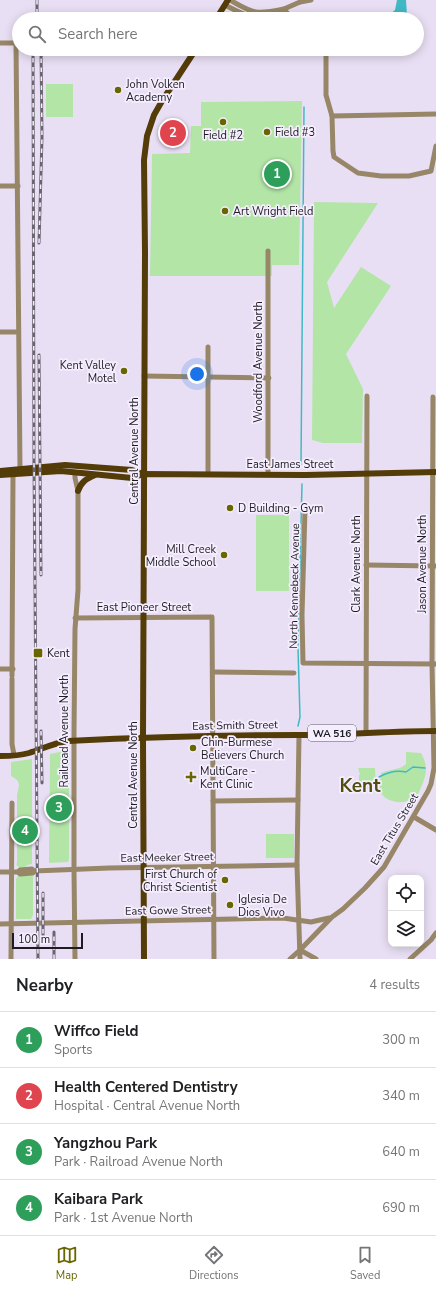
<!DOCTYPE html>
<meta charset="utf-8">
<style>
:root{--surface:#fff;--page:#f2f2f2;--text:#202124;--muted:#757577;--line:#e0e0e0;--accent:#696600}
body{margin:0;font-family:"Nunito Sans",sans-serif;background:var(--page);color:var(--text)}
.controls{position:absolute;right:12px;bottom:12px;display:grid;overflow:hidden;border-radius:8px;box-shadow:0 2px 10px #0003}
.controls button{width:36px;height:36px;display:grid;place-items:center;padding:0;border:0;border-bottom:1px solid var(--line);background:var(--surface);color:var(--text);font:20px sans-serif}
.scale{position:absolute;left:12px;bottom:10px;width:71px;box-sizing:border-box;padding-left:4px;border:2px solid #1e1b22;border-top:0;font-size:11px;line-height:14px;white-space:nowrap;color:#1e1b22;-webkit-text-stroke:3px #f5eefe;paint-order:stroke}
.you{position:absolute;left:197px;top:374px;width:14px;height:14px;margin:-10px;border:3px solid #fff;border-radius:50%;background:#1a73e8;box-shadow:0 0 0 6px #1a73e833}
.badge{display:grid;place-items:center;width:26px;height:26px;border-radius:50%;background:var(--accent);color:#fff;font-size:13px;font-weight:700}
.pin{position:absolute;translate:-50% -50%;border:2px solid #fff;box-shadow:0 1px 4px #0006}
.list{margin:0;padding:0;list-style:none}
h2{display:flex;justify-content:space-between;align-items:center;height:52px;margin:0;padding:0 16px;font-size:17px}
h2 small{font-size:13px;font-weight:400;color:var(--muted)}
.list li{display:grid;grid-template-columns:26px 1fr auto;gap:12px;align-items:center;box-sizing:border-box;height:56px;padding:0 16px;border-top:1px solid var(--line)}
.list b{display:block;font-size:15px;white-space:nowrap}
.list p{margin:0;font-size:13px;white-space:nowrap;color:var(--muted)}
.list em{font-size:13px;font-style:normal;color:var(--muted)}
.icon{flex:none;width:22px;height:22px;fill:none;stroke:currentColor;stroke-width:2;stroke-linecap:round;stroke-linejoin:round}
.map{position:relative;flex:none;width:436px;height:959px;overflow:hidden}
.search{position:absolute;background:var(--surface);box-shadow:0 2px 10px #0003;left:12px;right:12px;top:12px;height:44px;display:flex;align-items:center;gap:10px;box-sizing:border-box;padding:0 14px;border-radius:22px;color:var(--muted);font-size:15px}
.sheet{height:276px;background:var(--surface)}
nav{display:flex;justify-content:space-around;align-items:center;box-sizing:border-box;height:56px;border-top:1px solid var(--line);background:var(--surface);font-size:11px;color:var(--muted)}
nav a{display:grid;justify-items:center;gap:2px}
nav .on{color:var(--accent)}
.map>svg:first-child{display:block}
.green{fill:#b3e5a7}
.water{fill:#41b9c4}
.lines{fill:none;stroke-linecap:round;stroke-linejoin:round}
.stream{stroke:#41b9c4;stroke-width:1.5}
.minor{stroke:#978768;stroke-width:5}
.major{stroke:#533c08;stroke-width:6}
.rail-casing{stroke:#6a6470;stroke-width:3}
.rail{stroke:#f5eefe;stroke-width:1.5;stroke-dasharray:4.5;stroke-linecap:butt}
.poi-dot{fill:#696600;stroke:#f5eefe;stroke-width:1.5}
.labels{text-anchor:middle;stroke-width:3.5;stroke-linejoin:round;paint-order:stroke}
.shield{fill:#f5eefe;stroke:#5e5a64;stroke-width:1}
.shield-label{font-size:10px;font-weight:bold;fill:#1e1b22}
.poi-label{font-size:11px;fill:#1e1b22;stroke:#f5eefe;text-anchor:start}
.street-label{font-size:11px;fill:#1e1b22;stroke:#f5eefe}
.town-label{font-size:19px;font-weight:bold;fill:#4f4d0f;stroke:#f5eefe}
</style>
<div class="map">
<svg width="436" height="959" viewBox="0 0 436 959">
<rect width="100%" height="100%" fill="#e9dff4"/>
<g class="green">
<rect x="46" y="84" width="27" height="33"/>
<path d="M302,101L299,265H272V276H150L152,154L190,153L191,126H201V102Z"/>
<path d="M314,202L378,203L327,282L334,308L361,267L391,286L346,354L363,389L362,443H323L312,440Z"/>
<rect x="256" y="515" width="33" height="76"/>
<path d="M65,751L66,755H69V860L68,862L49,863L50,754Z"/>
<path d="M406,752L421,753C431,771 424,779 417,797C412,798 408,802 403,802C394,803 381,799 380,789C379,785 381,778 381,773C390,769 400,770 406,764Z"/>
<path d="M32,759V864L27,865V866L20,869L16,864L17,863V795C19,785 22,782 11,776V762Z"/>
<path d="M358,768H375L376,792L375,793L359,787V775H360Z"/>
<rect x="266" y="834" width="28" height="24"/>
<path d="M18,876H33V915L31,919H16V879Z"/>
</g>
<g class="water">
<path d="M397,0H406L407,15H395V19H389V15L395,10Z"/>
<path d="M366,49H389V56H367L364,54Z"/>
</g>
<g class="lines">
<g class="stream">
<path d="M301,465L304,107"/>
<path d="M298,726L300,717L298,648L302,484"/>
<path d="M379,777C388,772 396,770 406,772L413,767L425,768"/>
</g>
<g class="minor">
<path d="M300,2L311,0"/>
<path d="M225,5C242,14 270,30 284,9C256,15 254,14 230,0"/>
<path d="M292,19L284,9L300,2L301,0"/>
<path d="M308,19L316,17L323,19"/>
<path d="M0,43H16L20,469"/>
<path d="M326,49V95L332,116L333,151L334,157L358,173L381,176H409L431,171L436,146"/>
<path d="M332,116L436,114"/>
<path d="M0,186H18"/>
<path d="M268,251V474"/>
<path d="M0,332H18"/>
<path d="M144,376L269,378"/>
<path d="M75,473V478L78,491V590L75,629L74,733V870L75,959"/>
<path d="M208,474V347"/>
<path d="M305,509L302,615L303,663L436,664"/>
<path d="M366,565L436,566"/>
<path d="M75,618L212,617L214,959"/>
<path d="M0,669H13"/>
<path d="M213,672L294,673"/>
<path d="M12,676L13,474"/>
<path d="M12,679V744L14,755"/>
<path d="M366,732L367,396"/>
<path d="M299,735L297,865L300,959"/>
<path d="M213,801L298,800"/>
<path d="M414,817L436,830"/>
<path d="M0,872H18L20,874L33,873L34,871L109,868L297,865"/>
<path d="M18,872L20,870L32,869L34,871"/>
<path d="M0,924L283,918L311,922L329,918"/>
<path d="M300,950L316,959"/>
<path d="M11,959L12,803"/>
<path d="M290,959L300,950L332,917L343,909L365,888L384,867L428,791L431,784L434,768L432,664L433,397"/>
<path d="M410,959L431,940L436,933"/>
</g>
<g class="major">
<path d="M216,19L228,0"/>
<path d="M0,471L65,465L132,470L143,474"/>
<path d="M0,475L61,471L132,478L143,474L306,475L436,472"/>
<path d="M78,491C81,482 86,479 95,475"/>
<path d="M0,756C9,756 19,756 29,753C42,749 54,743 68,741C145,737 222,735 299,735C345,735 390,731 436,731"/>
<path d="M144,959L143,738L145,253L144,160L147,136L154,115L162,101L196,49"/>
</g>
<g class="rail-casing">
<g id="rail">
<path d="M37,0V19"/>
<path d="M33,49L34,463L38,959"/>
<path d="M39,243L42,137L41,49"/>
<path d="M39,355L41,575"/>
<path d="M41,731L42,783"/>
<path d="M43,893V939"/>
<path d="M54,959V932"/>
</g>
</g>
<use href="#rail" class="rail"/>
</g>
<g class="poi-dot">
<circle cx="118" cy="90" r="4"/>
<circle cx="223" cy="122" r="4"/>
<circle cx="267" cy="132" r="4"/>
<circle cx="225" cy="211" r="4"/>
<circle cx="124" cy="371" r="4"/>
<circle cx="230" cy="508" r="4"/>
<circle cx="224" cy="555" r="4"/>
<rect x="33" y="648" width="10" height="10" rx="2"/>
<circle cx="193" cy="748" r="4"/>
<path d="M189 771h4v4h4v4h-4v4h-4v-4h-4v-4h4z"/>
<circle cx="225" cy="880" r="4"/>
<circle cx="230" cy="905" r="4"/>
</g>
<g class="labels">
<rect class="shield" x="308" y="725" width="48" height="16" rx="3"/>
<g class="shield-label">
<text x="332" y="737">WA 516</text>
</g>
<g class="poi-label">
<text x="126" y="88">John Volken<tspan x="126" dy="13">Academy</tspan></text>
<text x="275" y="136">Field #3</text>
<text x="223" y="139" text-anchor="middle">Field #2</text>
<text x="233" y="215">Art Wright Field</text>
<text x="116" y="369" text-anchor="end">Kent Valley<tspan x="116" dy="13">Motel</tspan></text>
<text x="238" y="512">D Building - Gym</text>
<text x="216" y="553" text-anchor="end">Mill Creek<tspan x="216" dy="13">Middle School</tspan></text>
<text x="47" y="657">Kent</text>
<text x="201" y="746">Chin-Burmese<tspan x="201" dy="13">Believers Church</tspan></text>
<text x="200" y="775">MultiCare -<tspan x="200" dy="13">Kent Clinic</tspan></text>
<text x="217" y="878" text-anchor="end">First Church of<tspan x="217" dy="13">Christ Scientist</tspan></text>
<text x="238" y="903">Iglesia De<tspan x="238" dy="13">Dios Vivo</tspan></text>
</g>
<g class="street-label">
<text transform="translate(258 362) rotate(-90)" y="4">Woodford Avenue North</text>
<text transform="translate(134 451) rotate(-90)" y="4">Central Avenue North</text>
<text x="290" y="468">East James Street</text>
<text transform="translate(356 564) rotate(-90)" y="4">Clark Avenue North</text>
<text transform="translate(422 564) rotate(-90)" y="4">Jason Avenue North</text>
<text transform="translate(294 586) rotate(-89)" y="4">North Kennebeck Avenue</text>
<text x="144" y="611">East Pioneer Street</text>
<text transform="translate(235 725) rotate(-1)" y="4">East Smith Street</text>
<text transform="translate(64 731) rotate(-90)" y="4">Railroad Avenue North</text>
<text transform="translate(133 775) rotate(-90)" y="4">Central Avenue North</text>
<text transform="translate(394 829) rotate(-59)" y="4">East Titus Street</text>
<text transform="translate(167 857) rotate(-1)" y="4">East Meeker Street</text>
<text transform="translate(168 910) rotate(-1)" y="4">East Gowe Street</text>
</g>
<g class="town-label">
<text x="360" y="792">Kent</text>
</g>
</g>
</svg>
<div class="controls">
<button><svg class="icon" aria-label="locate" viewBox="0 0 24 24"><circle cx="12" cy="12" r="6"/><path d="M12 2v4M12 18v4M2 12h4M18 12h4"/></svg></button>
<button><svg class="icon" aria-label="layers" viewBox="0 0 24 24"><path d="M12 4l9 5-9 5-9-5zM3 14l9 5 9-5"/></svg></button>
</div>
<div class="scale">100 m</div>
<div class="you"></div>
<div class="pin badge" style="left:277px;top:174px;background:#2e9e5b">1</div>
<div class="pin badge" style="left:173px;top:133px;background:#e0444e">2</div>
<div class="pin badge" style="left:59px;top:808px;background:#2e9e5b">3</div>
<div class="pin badge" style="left:25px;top:831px;background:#2e9e5b">4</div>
<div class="search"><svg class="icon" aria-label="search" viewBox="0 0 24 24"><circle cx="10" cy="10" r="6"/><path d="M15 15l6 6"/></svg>Search here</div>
</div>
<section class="sheet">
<h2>Nearby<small>4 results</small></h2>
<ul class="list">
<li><span class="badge" style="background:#2e9e5b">1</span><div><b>Wiffco Field</b><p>Sports</p></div><em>300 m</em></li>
<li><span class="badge" style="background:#e0444e">2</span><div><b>Health Centered Dentistry</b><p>Hospital · Central Avenue North</p></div><em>340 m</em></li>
<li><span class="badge" style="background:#2e9e5b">3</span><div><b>Yangzhou Park</b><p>Park · Railroad Avenue North</p></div><em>640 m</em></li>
<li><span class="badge" style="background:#2e9e5b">4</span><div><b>Kaibara Park</b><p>Park · 1st Avenue North</p></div><em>690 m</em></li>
</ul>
</section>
<nav>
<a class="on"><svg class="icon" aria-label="map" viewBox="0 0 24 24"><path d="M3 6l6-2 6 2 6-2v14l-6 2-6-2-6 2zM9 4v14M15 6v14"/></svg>Map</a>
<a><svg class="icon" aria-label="directions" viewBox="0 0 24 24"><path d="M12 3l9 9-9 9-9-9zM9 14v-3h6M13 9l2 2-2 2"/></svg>Directions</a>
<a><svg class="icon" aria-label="saved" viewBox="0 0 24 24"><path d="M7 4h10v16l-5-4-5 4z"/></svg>Saved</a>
</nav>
